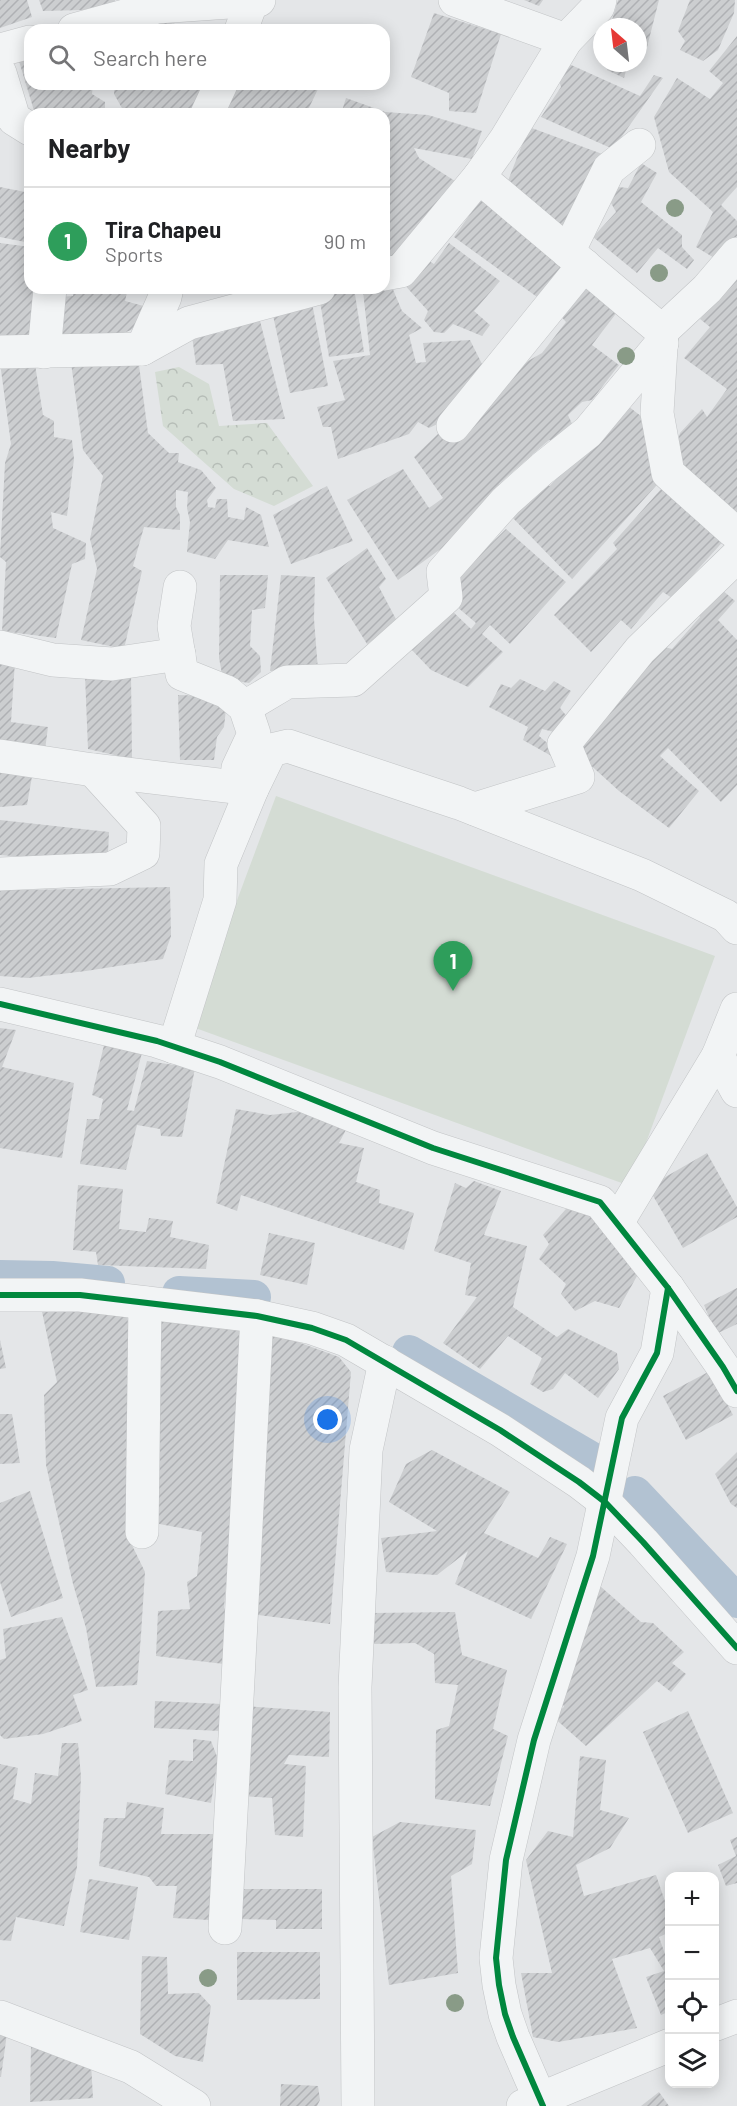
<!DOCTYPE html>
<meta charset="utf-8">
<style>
:root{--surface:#fff;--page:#f6f6f6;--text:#202124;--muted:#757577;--line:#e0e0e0;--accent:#6b717c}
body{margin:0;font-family:Barlow,sans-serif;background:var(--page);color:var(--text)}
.controls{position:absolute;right:18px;bottom:18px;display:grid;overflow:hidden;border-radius:12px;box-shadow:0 3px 15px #0003}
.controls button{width:54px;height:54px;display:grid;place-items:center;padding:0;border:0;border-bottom:2px solid var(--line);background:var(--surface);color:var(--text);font:30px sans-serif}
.compass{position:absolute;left:593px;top:18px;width:54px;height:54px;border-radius:50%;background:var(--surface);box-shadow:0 3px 15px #0003;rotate:332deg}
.you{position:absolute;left:328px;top:1420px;width:21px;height:21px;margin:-15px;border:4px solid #fff;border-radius:50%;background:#1a73e8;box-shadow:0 0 0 9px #1a73e833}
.badge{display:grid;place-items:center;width:39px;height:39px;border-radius:50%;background:var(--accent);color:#fff;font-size:20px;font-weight:700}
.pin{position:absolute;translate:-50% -50px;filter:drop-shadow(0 2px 3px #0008)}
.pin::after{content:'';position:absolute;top:32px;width:21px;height:18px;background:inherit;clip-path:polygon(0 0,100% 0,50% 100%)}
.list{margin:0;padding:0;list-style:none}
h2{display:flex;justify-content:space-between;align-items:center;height:78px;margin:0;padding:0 24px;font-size:26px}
h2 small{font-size:20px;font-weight:400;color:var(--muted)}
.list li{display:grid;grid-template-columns:39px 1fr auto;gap:18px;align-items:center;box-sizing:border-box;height:108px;padding:0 24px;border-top:2px solid var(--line)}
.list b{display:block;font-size:22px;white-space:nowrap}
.list p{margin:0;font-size:20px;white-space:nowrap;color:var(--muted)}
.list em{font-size:20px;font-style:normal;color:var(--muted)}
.icon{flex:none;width:33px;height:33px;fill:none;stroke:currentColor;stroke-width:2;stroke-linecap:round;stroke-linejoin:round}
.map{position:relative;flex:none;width:737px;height:2106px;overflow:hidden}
.search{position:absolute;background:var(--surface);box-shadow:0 3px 15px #0003;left:24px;top:24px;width:366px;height:66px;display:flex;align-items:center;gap:15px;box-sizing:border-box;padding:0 21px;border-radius:18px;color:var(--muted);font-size:22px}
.panel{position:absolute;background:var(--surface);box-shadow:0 3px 15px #0003;left:24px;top:108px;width:366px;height:186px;border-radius:18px}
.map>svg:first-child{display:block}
.forest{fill:url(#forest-crowns)}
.pitch{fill:#d4dcd4}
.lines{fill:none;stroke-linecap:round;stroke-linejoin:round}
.canal{stroke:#b2c2d2;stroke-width:34}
.building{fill:url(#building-hatch)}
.minor-casing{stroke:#c2c4c6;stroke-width:34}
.minor{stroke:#f2f4f5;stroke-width:33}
.cycleway-casing{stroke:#f1f4f7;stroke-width:10}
.cycleway{stroke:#00873e;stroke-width:6}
.tree{fill:#899b87}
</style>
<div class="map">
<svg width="737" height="2106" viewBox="0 0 737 2106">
<defs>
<pattern id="forest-crowns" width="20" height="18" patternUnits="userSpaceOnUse" patternTransform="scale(1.5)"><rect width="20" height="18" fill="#d4dcd4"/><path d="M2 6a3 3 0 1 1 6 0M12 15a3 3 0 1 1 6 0" fill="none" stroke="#b6bdb7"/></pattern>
<pattern id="building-hatch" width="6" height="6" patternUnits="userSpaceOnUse" patternTransform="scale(1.5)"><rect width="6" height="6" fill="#ccced0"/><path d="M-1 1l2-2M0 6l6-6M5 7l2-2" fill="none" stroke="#afb1b4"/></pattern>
</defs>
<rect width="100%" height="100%" fill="#e4e6e8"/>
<path class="forest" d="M179,367L209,384L219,426L267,423L313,486L274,506L234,489L163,426L155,372Z"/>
<path class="pitch" d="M276,796L715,956L630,1186L190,1026Z"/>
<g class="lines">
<g class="canal">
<path d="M0,1277L52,1278L108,1283"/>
<path d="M179,1293L254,1297"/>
<path d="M409,1352L592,1459"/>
<path d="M635,1493L737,1601"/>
</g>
</g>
<g class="building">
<path d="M0,0H27L32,17L0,28Z"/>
<path d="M39,0H115V2L83,10L43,11Z"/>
<path d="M524,0H543L539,6Z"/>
<path d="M618,0H659L646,51H638V27H610Z"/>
<path d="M690,0H735L734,13L718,50L703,61L680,50L685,41L678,31Z"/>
<path d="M434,13L501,34L476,113L449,111V93L411,77Z"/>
<path d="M155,19L195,29V30H119Z"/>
<path d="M737,36V187L721,205L737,221V236L716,259L696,247L713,212L669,172L654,117L677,78L710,99L723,83L709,71Z"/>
<path d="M30,54V84H93L92,94L105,102V114H35L19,61Z"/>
<path d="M609,63H628L624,78L607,70Z"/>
<path d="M569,64L640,96L654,75L663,78L613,149L541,117L561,87L556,71Z"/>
<path d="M115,84H212L196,114H122L123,110L114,94Z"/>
<path d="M236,84H313L319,87L306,114H222Z"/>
<path d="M346,98L385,112L428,115L482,131L472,159L414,148L419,158L455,181L393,257L384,258V114H341Z"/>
<path d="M529,127L605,155L568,229L538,213L506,186Z"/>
<path d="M641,163L657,173L641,202L682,235V247L694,260L687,269L658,248L637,273L593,237L616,212L611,203L618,187L628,188Z"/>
<path d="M0,187L30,193V243L0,237Z"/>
<path d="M480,200L571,267L544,302L454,237Z"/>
<path d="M0,243L30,247V288H37L33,339L0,338Z"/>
<path d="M449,243L500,281L474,311L490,325L482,336L453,324L444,333L434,332L424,320L428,311L402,282L422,257L434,264Z"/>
<path d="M731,275L737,279V519L683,466L675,449L680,433L702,409L707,417L727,389L684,358L710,327L700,319L725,292Z"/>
<path d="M392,287L402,311L422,328L409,335L416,363L426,362L423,343L470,340L482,364L483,379L457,415L429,428L418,422L409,434L338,459L331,427H323L317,407L345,400L333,361L370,355L363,291Z"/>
<path d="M74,288H128L125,301L151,308L131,330L89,347L54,340L59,297L73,296Z"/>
<path d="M354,288L364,352L329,357L319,295Z"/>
<path d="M580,288H587L621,307L592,345L619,365L592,400L582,402L568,415L573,426L558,443L549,440L499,484L502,490L475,524L398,580L347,500L403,469L429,508L443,498L414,457L440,432L474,412L528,361L542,353L566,322L559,314Z"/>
<path d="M312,303L328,386L290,393L272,311Z"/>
<path d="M258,313L285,419L233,421L223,364L196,365L192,336L224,332V319Z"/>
<path d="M34,358L43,415L54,421V437L72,440L74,459L67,516L51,512L53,528L86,543L85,559L72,564L56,638L2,631L6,562L0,557L5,463L11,444L0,363Z"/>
<path d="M94,358L99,367L139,365L148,433L169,453H179L178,462L201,470L216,488L207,500L208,507L215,508L217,499H227L228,517L244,520L246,507L261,515L269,547L228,540L215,559L187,552L190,522L187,508L188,492L176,490V507L180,515V530L144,527L133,566L142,571L124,649L81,640L97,569L90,539L103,476L83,450L71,363Z"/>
<path d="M628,406L646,420L663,478L572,579L511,516L543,484L550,486Z"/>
<path d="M327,486L353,541L291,564L273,515Z"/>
<path d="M662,488L728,536L672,598L663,592L631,629L621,620L591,652L554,615L617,549L613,543Z"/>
<path d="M506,529L566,582L510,644L490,625L482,634L503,652L468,687L431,670L410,648L449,608L471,629L476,623L456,606L453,581Z"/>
<path d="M367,548L386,579L379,587L398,623L367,644L326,578Z"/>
<path d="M220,575H268L265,608L252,610L250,646L260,656L261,672L249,683L223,679L219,658Z"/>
<path d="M281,575L315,577L314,619L318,670L270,671Z"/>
<path d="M721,589L735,601L718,620L737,640V785L721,802L668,748L660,756L699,791L669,828L619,791L574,750L661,646L672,649L700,617L695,609Z"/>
<path d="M0,660L15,661L11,722L48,727L45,750L0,745Z"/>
<path d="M85,675H131L132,759L88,749Z"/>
<path d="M520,679L545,691L554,681L571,691L560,708L569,719L558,733L542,729L539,736L558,752L555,758L523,740L528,727L489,707L501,684L511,688Z"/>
<path d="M178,695L211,696L226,709L224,727L217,737L214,760H180Z"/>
<path d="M0,768L33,771L27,805L0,807Z"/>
<path d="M0,820L109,832L108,853L24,857L0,855Z"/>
<path d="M0,883L18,885L23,890L170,887L171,936L163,959L86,971L28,978L0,976Z"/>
<path d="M0,1028L16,1030L2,1067L74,1083L62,1158L0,1148Z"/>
<path d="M104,1045L143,1049L127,1110L134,1111L147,1061L195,1068L182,1137L161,1136L160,1129L137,1125L126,1170L80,1164L87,1119H99L103,1099L92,1095Z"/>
<path d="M236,1109L270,1115L306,1111L347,1128L339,1143L364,1148L356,1182L380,1190L379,1203L414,1213L404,1250L241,1195L237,1211L216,1203Z"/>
<path d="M707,1153L737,1207V1217L683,1248L648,1187Z"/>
<path d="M474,1181L501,1191L484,1235L527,1246L513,1307L557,1337L568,1329L617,1353L619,1369L598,1398L565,1373L553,1389L543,1392L530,1384L542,1358L508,1336L480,1369L443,1343L477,1297L465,1295L471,1263L434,1251L455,1183L466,1188Z"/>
<path d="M78,1185L123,1189L119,1229L146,1232L149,1218L173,1221L170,1237L209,1245L206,1269L98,1265L96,1252L73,1250Z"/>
<path d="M573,1201L597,1208L641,1269L619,1308L595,1301L575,1311L561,1294L566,1284L539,1259L549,1244L543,1235Z"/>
<path d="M269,1233L315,1243L307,1285L260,1275Z"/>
<path d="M737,1288V1324L716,1334L704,1305Z"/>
<path d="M127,1299L132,1439L130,1541L145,1572L141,1635L137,1685L96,1687L86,1628L73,1584L46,1465L44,1395L57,1382L41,1307Z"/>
<path d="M158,1309L240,1316L239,1371L231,1527L224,1608L232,1617L224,1664L156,1656L158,1611L190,1609L187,1582L197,1576L202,1532L154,1523Z"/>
<path d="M265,1330L339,1357L351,1372L330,1624L249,1614Z"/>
<path d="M0,1340L6,1368L0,1369Z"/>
<path d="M710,1371L733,1415L686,1440L663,1396Z"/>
<path d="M0,1414H12L20,1463L0,1464Z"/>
<path d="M432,1450L510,1492L484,1533L538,1558L550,1537L567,1544L531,1619L455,1584L468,1551L437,1575L386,1572L381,1538L437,1531L389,1502L406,1464Z"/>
<path d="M737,1452V1508L731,1504L715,1474Z"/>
<path d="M30,1491L63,1598L11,1617L0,1582V1503Z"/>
<path d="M600,1586L641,1622L653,1623L684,1652L672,1663L686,1674L671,1692L657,1681L586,1746L552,1716L564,1707L557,1691Z"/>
<path d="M455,1612L462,1655L507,1670L493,1729L508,1736L490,1806L435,1799L436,1730L449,1726L458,1685L435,1683L434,1654L415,1643L372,1644V1613Z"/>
<path d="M62,1617L88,1690L73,1695L82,1721L43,1734L4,1739L0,1735V1660L6,1658L3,1629Z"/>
<path d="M155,1701L222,1704L221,1731L154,1728Z"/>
<path d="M244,1706L330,1712L329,1757L289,1755L284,1764L306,1766L303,1837L275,1835L272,1798L243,1796Z"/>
<path d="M688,1711L733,1813L688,1833L643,1732Z"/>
<path d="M193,1739L211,1741L218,1759L211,1803L165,1794L169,1760L193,1761Z"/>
<path d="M62,1743H78L81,1777L77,1867L64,1926L16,1917L11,1941L0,1940V1764L18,1768L13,1799L31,1804L35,1773L58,1776Z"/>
<path d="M580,1756L606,1760L600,1810L629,1818L610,1848L576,1865L584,1896L656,1875L670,1916V1932L659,1937L666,1957H670V2011L661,2015L646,1977L664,1971L650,1948L612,1959L637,2028L558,2042L533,2037L521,1973H552L526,1860L548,1831L573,1837Z"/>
<path d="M127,1802L164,1808L161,1834H214L209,1920L173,1918L177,1886H156L149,1877L99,1866L104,1818H125Z"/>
<path d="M400,1822L476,1830L472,1864L451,1876L458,1973L389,1985L372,1837Z"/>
<path d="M737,1837V1883L726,1886L718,1865L736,1856L730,1840Z"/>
<path d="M89,1879L138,1887L129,1940L80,1932Z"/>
<path d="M241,1889H322V1929H276V1920L241,1919Z"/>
<path d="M237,1952H320V1999L237,2000Z"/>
<path d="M142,1956L167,1957L168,1994L199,1993L211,2006L203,2062L175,2056L140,2034Z"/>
<path d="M0,2025L8,2026L1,2077H0Z"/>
<path d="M31,2045L91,2063L93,2098L30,2102Z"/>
<path d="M281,2084L318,2086L320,2100L317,2106H280Z"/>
<path d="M659,2092L669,2106H641Z"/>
</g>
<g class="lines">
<g class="minor-casing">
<g id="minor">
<path d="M455,0L566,40"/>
<path d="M74,30L157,7L259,0"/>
<path d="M241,30L252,1"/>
<path d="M0,50L30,42"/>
<path d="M0,73L14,119L30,129"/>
<path d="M207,114L221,84"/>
<path d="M479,177L662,331"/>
<path d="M568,252L609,169L639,145"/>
<path d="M737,254L707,289L662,331L657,413L668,473L733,531L737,532"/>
<path d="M384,274L401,271L479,177L506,139L566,40L598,7L600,0"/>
<path d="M142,349L165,297L167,288"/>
<path d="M0,352L142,349L189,323L319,288"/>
<path d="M44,352L50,288"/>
<path d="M453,426L584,265"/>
<path d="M0,647L53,660L112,664L179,654"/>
<path d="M245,707L287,682L353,680L446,597L443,572L506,501L543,468L588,432L662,343"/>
<path d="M0,756L93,770L252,789L271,750L288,746L459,803L642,875L726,916L737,928"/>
<path d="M475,809L578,777L564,744L640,650L737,556"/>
<path d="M0,874L110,869L143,853L144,826L93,770"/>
<path d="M0,1004L157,1041L220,1062L433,1148L600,1202L668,1288L723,1367L737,1391"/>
<path d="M174,1047L220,900L221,864L252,789L238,768L254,734L245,707L227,692L182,674L174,626L180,587"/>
<path d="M718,1056L737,1091"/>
<path d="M617,1223L718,1056L737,1009"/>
<path d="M0,1295H80L257,1316L312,1328L346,1340L500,1430L579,1482L605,1502L643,1542L737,1648"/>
<path d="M142,1532L145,1303"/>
<path d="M225,1928L257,1316"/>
<path d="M0,2017L131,2067L194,2106"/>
<path d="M714,2025L737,2016"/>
<path d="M358,2106L355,1687L366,1450L385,1362"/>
<path d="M523,2106L670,2045"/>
<path d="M543,2106L513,2037L505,2014L499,1985L496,1958L506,1860L534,1740L593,1556L622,1418L657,1353L668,1288"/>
</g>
</g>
<use href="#minor" class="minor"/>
<g class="cycleway-casing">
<g id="cycleway">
<path d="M0,1004L157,1041L220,1062L433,1148L600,1202L668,1288L723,1367L737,1391"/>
<path d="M0,1295H80L257,1316L312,1328L346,1340L500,1430L579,1482L605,1502L643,1542L737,1648"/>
<path d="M543,2106L513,2037L505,2014L499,1985L496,1958L506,1860L534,1740L593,1556L622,1418L657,1353L668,1288"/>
</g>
</g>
<use href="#cycleway" class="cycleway"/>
</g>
<g class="tree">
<circle cx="675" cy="208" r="9"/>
<circle cx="659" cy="273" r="9"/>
<circle cx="626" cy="356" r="9"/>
<circle cx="208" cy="1978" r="9"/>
<circle cx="455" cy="2003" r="9"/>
</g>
</svg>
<div class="controls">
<button>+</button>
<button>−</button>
<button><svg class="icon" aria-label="locate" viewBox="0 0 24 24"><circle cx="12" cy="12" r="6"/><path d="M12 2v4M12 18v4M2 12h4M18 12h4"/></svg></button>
<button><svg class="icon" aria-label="layers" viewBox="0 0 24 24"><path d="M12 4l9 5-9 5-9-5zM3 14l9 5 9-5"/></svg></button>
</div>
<svg class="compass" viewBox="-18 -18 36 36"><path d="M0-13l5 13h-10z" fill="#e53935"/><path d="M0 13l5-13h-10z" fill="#757577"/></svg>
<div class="you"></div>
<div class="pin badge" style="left:453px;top:991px;background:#2e9e5b">1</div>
<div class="search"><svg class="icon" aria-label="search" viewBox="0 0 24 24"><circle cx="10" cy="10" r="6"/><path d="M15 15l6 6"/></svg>Search here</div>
<section class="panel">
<h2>Nearby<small></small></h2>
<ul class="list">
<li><span class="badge" style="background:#2e9e5b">1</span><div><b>Tira Chapeu</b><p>Sports</p></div><em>90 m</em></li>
</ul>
</section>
</div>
